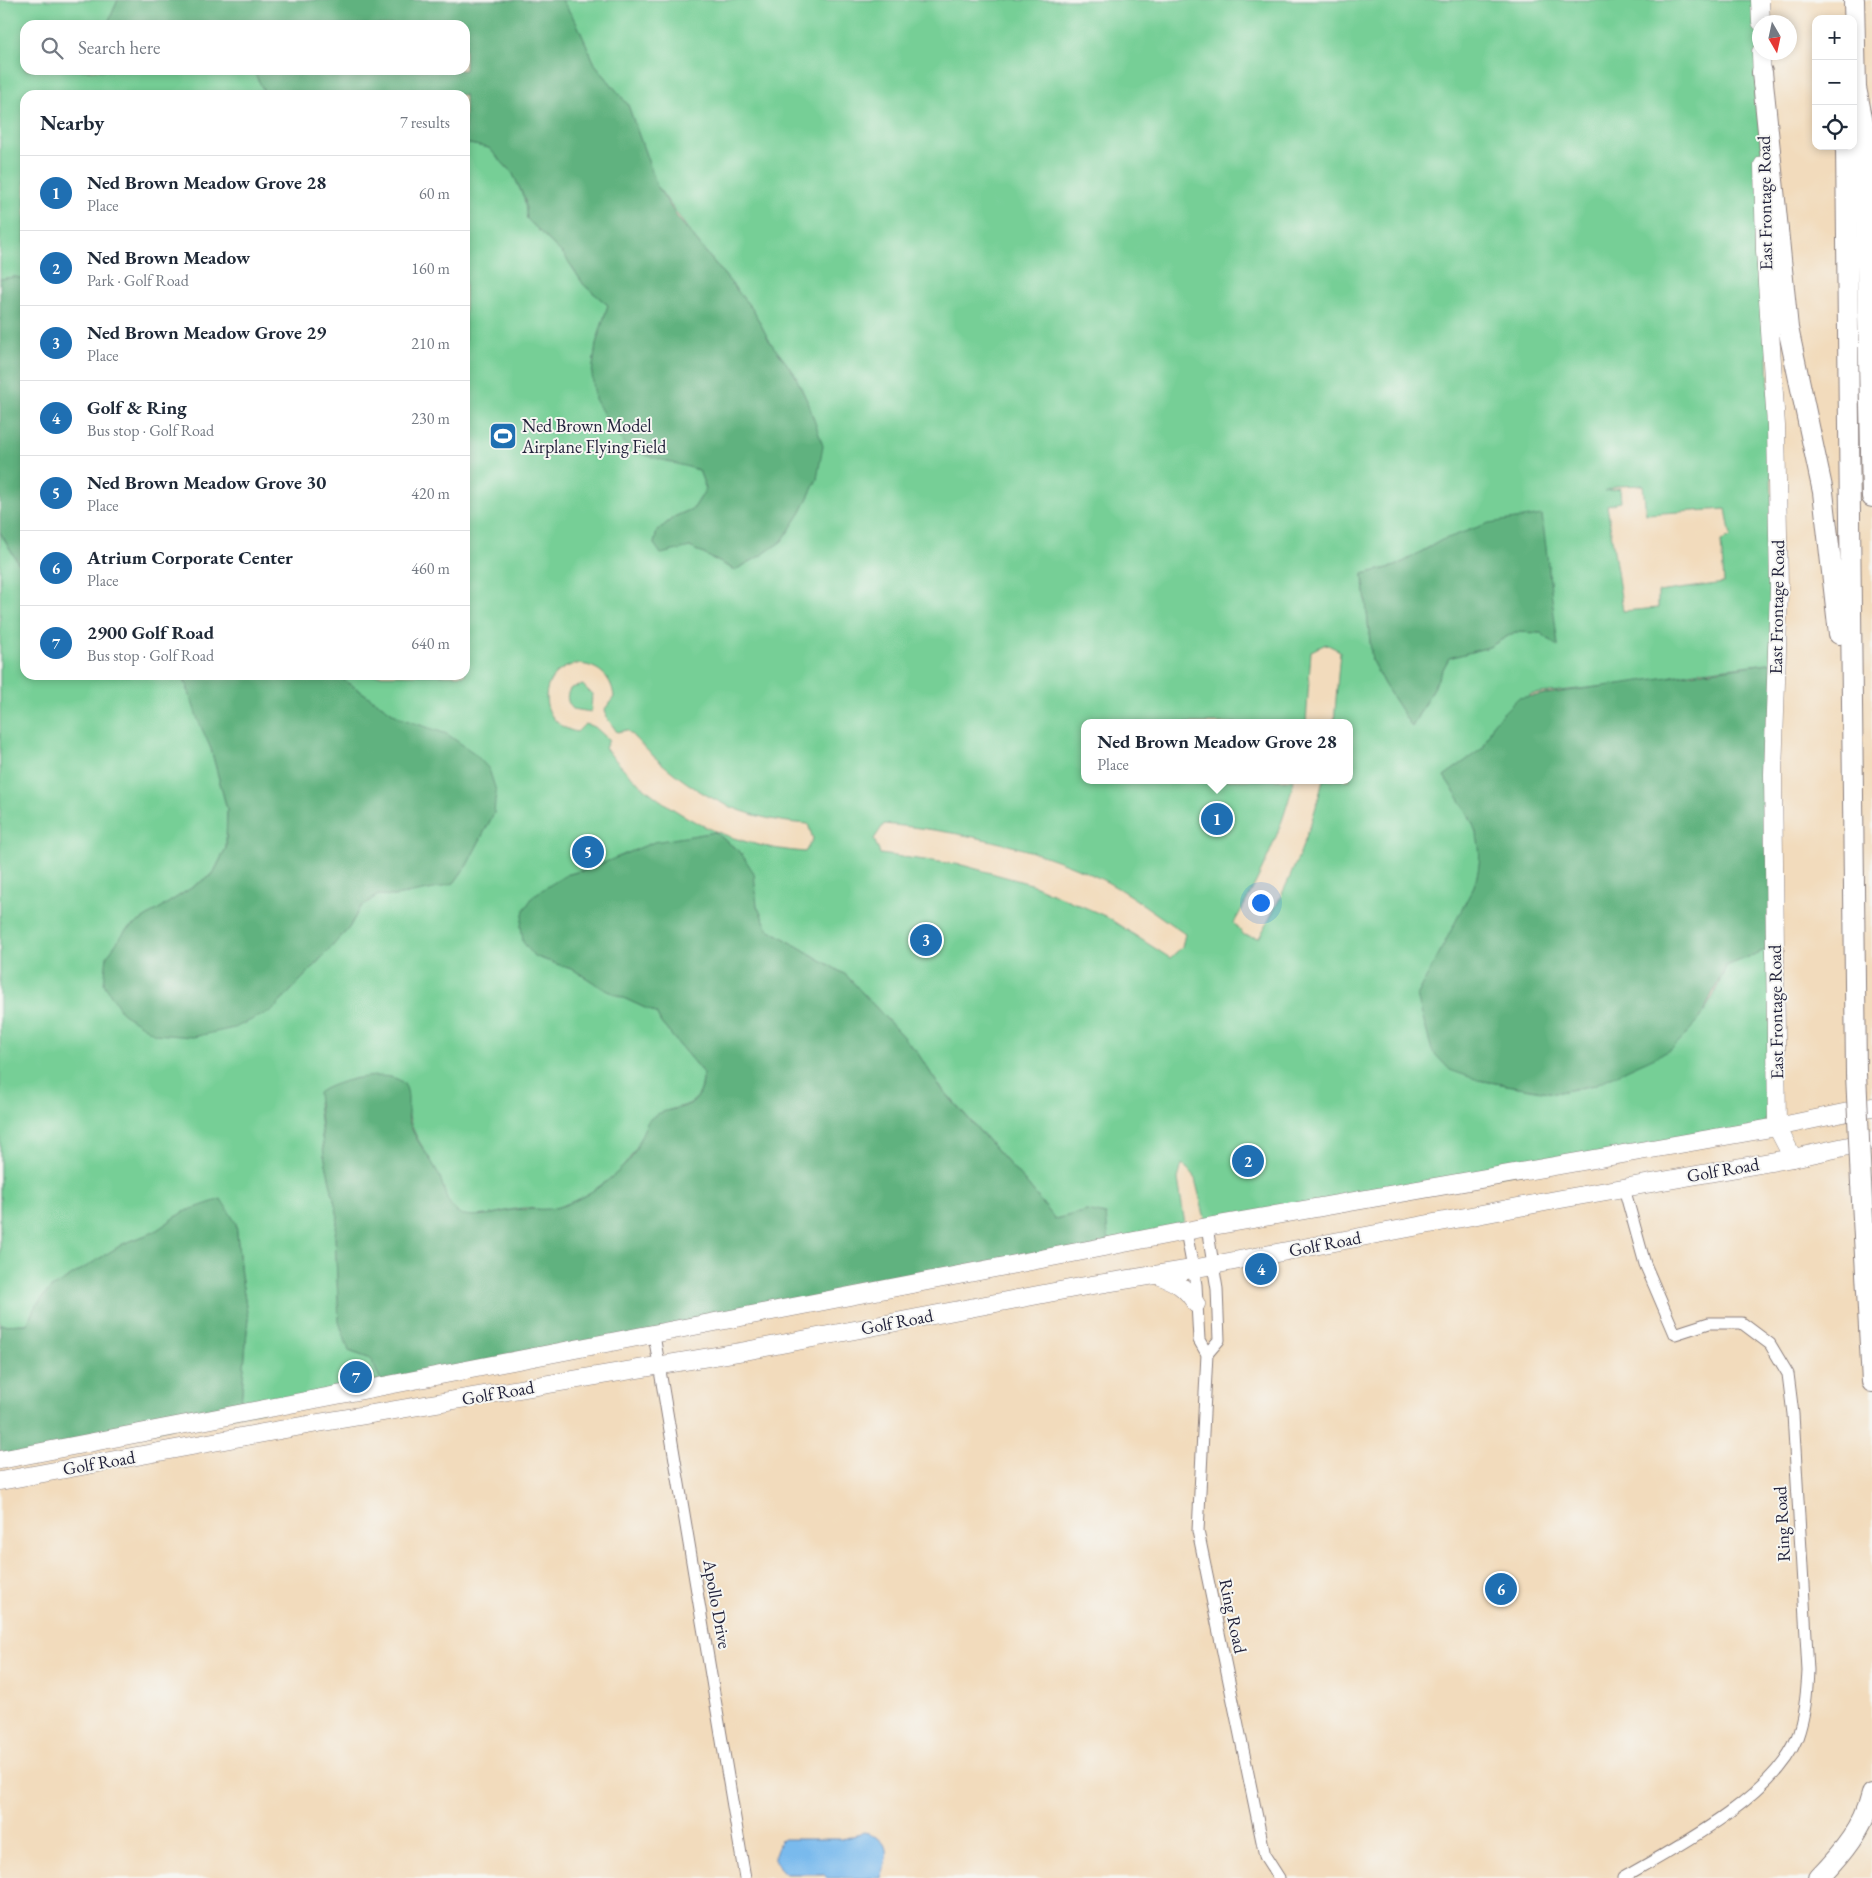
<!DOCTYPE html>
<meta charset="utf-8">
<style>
:root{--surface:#fff;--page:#f6f6f7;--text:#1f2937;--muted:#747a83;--line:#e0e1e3;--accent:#1f6fb2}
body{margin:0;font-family:"EB Garamond",serif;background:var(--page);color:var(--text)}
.controls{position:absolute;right:15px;top:15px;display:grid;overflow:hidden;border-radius:10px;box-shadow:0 2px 8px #0003}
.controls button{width:45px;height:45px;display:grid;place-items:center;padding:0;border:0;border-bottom:1px solid var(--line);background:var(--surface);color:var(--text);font:25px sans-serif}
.compass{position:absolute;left:1752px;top:15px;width:45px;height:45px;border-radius:50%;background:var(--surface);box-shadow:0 2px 8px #0003;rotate:171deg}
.you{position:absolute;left:1260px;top:902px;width:18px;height:18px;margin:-12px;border:4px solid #fff;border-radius:50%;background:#1a73e8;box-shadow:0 0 0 8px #1a73e833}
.badge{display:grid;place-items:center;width:32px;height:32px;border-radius:50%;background:var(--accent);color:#fff;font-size:16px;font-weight:700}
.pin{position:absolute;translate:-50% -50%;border:2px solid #fff;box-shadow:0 1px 5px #0006}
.popup{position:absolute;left:1081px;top:719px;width:272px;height:65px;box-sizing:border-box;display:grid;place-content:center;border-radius:10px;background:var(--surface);filter:drop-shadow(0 1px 4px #0005);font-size:16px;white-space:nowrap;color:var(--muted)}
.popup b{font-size:19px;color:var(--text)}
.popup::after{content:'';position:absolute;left:50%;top:100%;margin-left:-10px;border:10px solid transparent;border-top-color:var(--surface)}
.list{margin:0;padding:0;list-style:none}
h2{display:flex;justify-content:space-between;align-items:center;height:65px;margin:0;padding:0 20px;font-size:21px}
h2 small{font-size:16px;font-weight:400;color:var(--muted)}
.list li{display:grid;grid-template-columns:32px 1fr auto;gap:15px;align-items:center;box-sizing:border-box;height:75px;padding:0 20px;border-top:1px solid var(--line)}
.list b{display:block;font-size:19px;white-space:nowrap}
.list p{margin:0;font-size:16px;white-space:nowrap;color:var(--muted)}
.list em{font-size:16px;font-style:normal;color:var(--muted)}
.icon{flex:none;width:28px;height:28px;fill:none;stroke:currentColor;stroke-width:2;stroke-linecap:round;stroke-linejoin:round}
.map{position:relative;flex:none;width:1872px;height:1878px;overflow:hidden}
.search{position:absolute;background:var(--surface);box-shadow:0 2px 8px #0003;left:20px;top:20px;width:450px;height:55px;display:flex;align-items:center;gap:12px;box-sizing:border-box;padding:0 18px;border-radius:15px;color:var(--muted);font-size:19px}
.panel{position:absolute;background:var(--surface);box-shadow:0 2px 8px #0003;left:20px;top:90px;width:450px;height:590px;border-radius:15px}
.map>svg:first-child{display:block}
.green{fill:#76cf96;stroke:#4c7868;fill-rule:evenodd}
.forest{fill:#60b27f;stroke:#416a5d}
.water{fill:#79baed;stroke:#4e6e94}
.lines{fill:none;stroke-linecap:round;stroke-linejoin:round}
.street-casing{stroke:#8a7e7c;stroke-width:13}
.primary-casing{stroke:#8a7e7c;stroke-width:19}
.highway-casing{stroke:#8a7e7c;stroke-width:22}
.street{stroke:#fff;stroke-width:11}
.primary{stroke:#fff;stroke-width:18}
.highway{stroke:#fff;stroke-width:20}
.highway-bridge-casing{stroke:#8a7e7c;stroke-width:22;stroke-linecap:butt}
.highway-bridge{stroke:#fff;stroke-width:20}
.labels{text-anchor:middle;stroke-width:4;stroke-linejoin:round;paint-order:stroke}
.street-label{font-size:18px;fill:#22223b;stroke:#f6f6f2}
.poi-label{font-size:18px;fill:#22223b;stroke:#f6f6f2;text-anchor:start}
</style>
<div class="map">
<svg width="1872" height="1878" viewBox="0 0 1872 1878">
<rect width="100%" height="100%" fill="#f6f6f2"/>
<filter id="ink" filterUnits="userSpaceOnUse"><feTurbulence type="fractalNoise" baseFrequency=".02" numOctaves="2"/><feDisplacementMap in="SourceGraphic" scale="10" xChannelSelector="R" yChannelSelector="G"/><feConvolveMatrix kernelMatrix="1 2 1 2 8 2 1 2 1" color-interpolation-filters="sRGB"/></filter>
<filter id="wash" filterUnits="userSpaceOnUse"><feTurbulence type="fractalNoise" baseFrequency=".0096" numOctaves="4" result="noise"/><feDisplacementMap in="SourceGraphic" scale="20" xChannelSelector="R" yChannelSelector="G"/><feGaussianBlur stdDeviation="1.12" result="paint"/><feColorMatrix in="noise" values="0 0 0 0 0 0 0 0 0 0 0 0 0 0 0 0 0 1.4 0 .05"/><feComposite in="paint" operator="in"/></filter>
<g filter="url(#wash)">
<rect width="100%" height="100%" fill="#f2dbbc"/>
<g class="green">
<path d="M0,0H118L107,25H25V70H253L266,95H25V279L15,277L0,279Z"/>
<path d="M562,0H1760V52L1776,662L1694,672L1635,683L1531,694L1484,748L1444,776C1459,798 1477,820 1481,847C1486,883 1436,964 1417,996L1478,1080L1554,1093L1594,1085L1700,1019L1714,995L1726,966L1773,947L1777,1127L1207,1227L1194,1175L1182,1164L1178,1179L1186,1231L1109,1246L1087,1211L1055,1219L1027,1184L938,1084L917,1052L846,975L768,929L757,906L755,893L741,853L715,832L566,875L534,956L574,970L604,989L656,1013L661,1023L703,1073C704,1117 670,1100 649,1121C645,1125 644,1133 641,1138C634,1153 625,1167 612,1177C595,1191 572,1204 551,1209C543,1211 533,1208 525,1208C508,1208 477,1221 461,1215C446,1210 444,1188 439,1176C428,1152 410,1135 408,1108L357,1078L342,1083L318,1103L324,1155L338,1217L335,1235L338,1300L349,1351L371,1359L384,1387L240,1415L248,1318L241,1276L236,1223L183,1212L154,1232L123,1244L50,1289L36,1305L27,1324L0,1325V532L20,566L25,570V675H178L184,680L211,749L227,809L226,848L213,874L126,930L273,1010L349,928L360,908L378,895L395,896L454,883L467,865L494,813L422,726L400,718L337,675H465V143L489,148L513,174L524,198L527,219L565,256L584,285L608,305L596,344L592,374L675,462L699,470L706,489L694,508L674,517L657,531L654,544L690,547L735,570L760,556L782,541L801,512L817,479L809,405L794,373L770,342L753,310L692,235L657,186L628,105L595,64L577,24ZM1643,485L1646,514L1726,509L1731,537L1721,541L1724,583L1658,592V608L1623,611L1607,505L1621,502L1620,488L1605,491L1617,486ZM1442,540L1552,605L1558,646L1541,633L1515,632L1489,647L1449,658L1412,727L1384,684L1372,661L1363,574L1396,566ZM1326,644L1340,651L1334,723H1350V780H1323C1310,836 1287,888 1259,938L1244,935L1234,923C1260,878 1282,830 1294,780H1084V723H1306L1311,651ZM576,664C597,664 612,676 614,697L605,709L607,718L617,732L627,730C679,785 730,819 808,824L813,839L805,852C725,846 657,811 605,748L609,740L595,727L585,724L577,732C537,724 535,672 576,664ZM884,824C957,831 1029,845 1095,876C1127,891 1156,914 1185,934L1182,947L1170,958L1105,916L1031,884L962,865L880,854L874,839Z"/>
<path d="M583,685L592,694L591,712L573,709C567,703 565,695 571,688Z"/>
</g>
<g class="forest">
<path d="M118,0H562L577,24L595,64L628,105L657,186L677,217L753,310L770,342L794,373L809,405L823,446L817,479L801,512L782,541L760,556L735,570L690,547L661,554L654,544L657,531L674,517L694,508L706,489L699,470L648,456L628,448L612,429L595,399L592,374L596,344L608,305L584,285L564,255L527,219L525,199L513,174L489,148L465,143V95H266L253,70H465V25H107Z"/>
<path d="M15,277L25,279V570L20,566L0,532V279Z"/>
<path d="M1542,515L1558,647L1541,633L1515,632L1489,647L1449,658L1412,727L1384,684L1372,661L1363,574L1396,566L1442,540L1489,523Z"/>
<path d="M1776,662L1773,947L1726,966L1700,1019L1672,1049L1594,1085L1554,1093L1478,1080L1450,1070L1432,1051L1417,996L1474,886C1490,840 1469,814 1444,776L1483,748L1494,722L1518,698Z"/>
<path d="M178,675H337L400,718L447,734L474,753L489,769L496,791L494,813L467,865L454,883L434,889L395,896L378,895L360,908L349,928L273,1010L234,1028L193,1037L155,1034L123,1014L104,984L107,956L126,930L213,874L226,848L227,809L211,749L198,720L185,680Z"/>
<path d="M715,832L741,853L754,873L757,906L768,929L846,975L917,1052L939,1086L1027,1184L1055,1219L1087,1211L1106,1215L1109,1246L384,1387L371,1359L349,1351L339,1322L335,1235L338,1217L324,1155L318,1093C332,1081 391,1067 404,1084C411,1093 406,1109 409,1121C415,1142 431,1157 440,1177C444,1189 446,1202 456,1211C464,1220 495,1214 507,1211C522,1208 534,1210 548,1209C574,1207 616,1178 631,1158C638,1147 641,1134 647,1123C661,1100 705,1121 703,1073L661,1023L656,1013L604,989L574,970L534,956L523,942L521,925L524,910L534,895L566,875L589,869L654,842Z"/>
<path d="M221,1199L236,1223L241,1276L248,1318L240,1415L0,1460V1325L27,1324L36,1305L50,1289L123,1244L154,1232L183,1212Z"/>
</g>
<path class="water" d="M864,1833C893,1839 888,1856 881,1878H827L823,1874H786C770,1860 774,1856 781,1839H842Z"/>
</g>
<g filter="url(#ink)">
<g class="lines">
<g class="street-casing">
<g id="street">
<path d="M1207,1227L1217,1289L1219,1340L1207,1354"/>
<path d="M1186,1231L1196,1285L1199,1340L1207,1354L1198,1531L1265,1856L1279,1878"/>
<path d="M654,1335L745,1878"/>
<path d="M1623,1878C1676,1848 1774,1796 1797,1738C1805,1715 1807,1694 1808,1670L1793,1414L1788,1374L1770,1344L1742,1323H1709L1675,1334L1645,1264L1624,1188"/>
</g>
</g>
<g class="primary-casing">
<g id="primary">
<path d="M1760,0L1761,22"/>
<path d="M1761,52L1762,84"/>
<path d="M1763,165L1765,251L1776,426L1779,588L1773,774L1777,1127L1793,1158"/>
<path d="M1158,1275C1176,1282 1186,1287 1196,1304"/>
<path d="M0,1460L1207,1227L1777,1127L1872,1107"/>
<path d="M0,1481L318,1423L745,1351L1080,1287L1192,1269L1561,1199L1793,1158L1872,1141"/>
</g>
</g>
<g class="highway-casing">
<g id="highway">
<path d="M1854,0L1856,88L1864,127L1872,497"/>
<path d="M1762,72L1788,328L1823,492L1839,634"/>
<path d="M1846,146L1856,1074"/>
<path d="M1861,1183L1872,1382"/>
<path d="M1819,1878C1843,1853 1864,1828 1872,1794"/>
</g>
</g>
<use href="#street" class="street"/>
<use href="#primary" class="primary"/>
<use href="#highway" class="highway"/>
<g class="highway-bridge-casing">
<path id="highway-bridge" d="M1856,1074L1861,1183"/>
</g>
<use href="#highway-bridge" class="highway-bridge"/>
</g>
</g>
<defs>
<g id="stadium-square" transform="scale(1.4375)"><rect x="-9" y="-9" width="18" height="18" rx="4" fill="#1f6fb2" stroke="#f6f6f2"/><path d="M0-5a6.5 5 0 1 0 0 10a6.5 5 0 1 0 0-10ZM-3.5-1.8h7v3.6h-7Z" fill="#fff"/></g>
</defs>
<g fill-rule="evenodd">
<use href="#stadium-square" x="503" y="436"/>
</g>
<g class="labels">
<g class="street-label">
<text transform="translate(1765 203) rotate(-91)" y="6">East Frontage Road</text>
<text transform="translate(1777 607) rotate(-89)" y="6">East Frontage Road</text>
<text transform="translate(1776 1012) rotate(-91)" y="6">East Frontage Road</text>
<text transform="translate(1723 1170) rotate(-10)" y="6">Golf Road</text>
<text transform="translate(1325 1244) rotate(-11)" y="6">Golf Road</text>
<text transform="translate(897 1322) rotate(-11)" y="6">Golf Road</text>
<text transform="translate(498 1393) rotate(-10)" y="6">Golf Road</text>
<text transform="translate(99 1463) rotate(-10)" y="6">Golf Road</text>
<text transform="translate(1782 1524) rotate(-93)" y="6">Ring Road</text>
<text transform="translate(717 1604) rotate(80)" y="6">Apollo Drive</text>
<text transform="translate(1233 1616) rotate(78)" y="6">Ring Road</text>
</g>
<g class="poi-label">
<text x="522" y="432">Ned Brown Model<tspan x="522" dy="21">Airplane Flying Field</tspan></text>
</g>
</g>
</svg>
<div class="controls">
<button>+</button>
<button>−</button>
<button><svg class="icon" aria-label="locate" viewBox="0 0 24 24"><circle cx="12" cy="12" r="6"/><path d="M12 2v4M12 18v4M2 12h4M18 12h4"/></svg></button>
</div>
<svg class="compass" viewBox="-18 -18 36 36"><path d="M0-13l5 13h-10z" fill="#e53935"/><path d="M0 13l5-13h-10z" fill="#747a83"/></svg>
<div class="you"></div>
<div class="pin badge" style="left:1217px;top:819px">1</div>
<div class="popup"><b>Ned Brown Meadow Grove 28</b>Place</div>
<div class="pin badge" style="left:1248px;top:1161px">2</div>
<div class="pin badge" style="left:926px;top:940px">3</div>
<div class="pin badge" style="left:1261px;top:1269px">4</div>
<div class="pin badge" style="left:588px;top:852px">5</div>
<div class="pin badge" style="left:1501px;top:1589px">6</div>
<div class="pin badge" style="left:356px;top:1377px">7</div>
<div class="search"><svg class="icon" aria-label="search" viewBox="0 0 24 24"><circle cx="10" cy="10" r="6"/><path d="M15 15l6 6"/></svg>Search here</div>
<section class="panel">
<h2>Nearby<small>7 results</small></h2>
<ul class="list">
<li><span class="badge">1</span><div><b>Ned Brown Meadow Grove 28</b><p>Place</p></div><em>60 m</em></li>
<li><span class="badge">2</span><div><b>Ned Brown Meadow</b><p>Park · Golf Road</p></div><em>160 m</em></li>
<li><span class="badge">3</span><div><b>Ned Brown Meadow Grove 29</b><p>Place</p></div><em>210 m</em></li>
<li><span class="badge">4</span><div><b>Golf &amp; Ring</b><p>Bus stop · Golf Road</p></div><em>230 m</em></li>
<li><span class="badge">5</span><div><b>Ned Brown Meadow Grove 30</b><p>Place</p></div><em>420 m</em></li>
<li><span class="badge">6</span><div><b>Atrium Corporate Center</b><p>Place</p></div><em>460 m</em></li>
<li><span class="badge">7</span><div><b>2900 Golf Road</b><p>Bus stop · Golf Road</p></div><em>640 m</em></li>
</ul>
</section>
</div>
